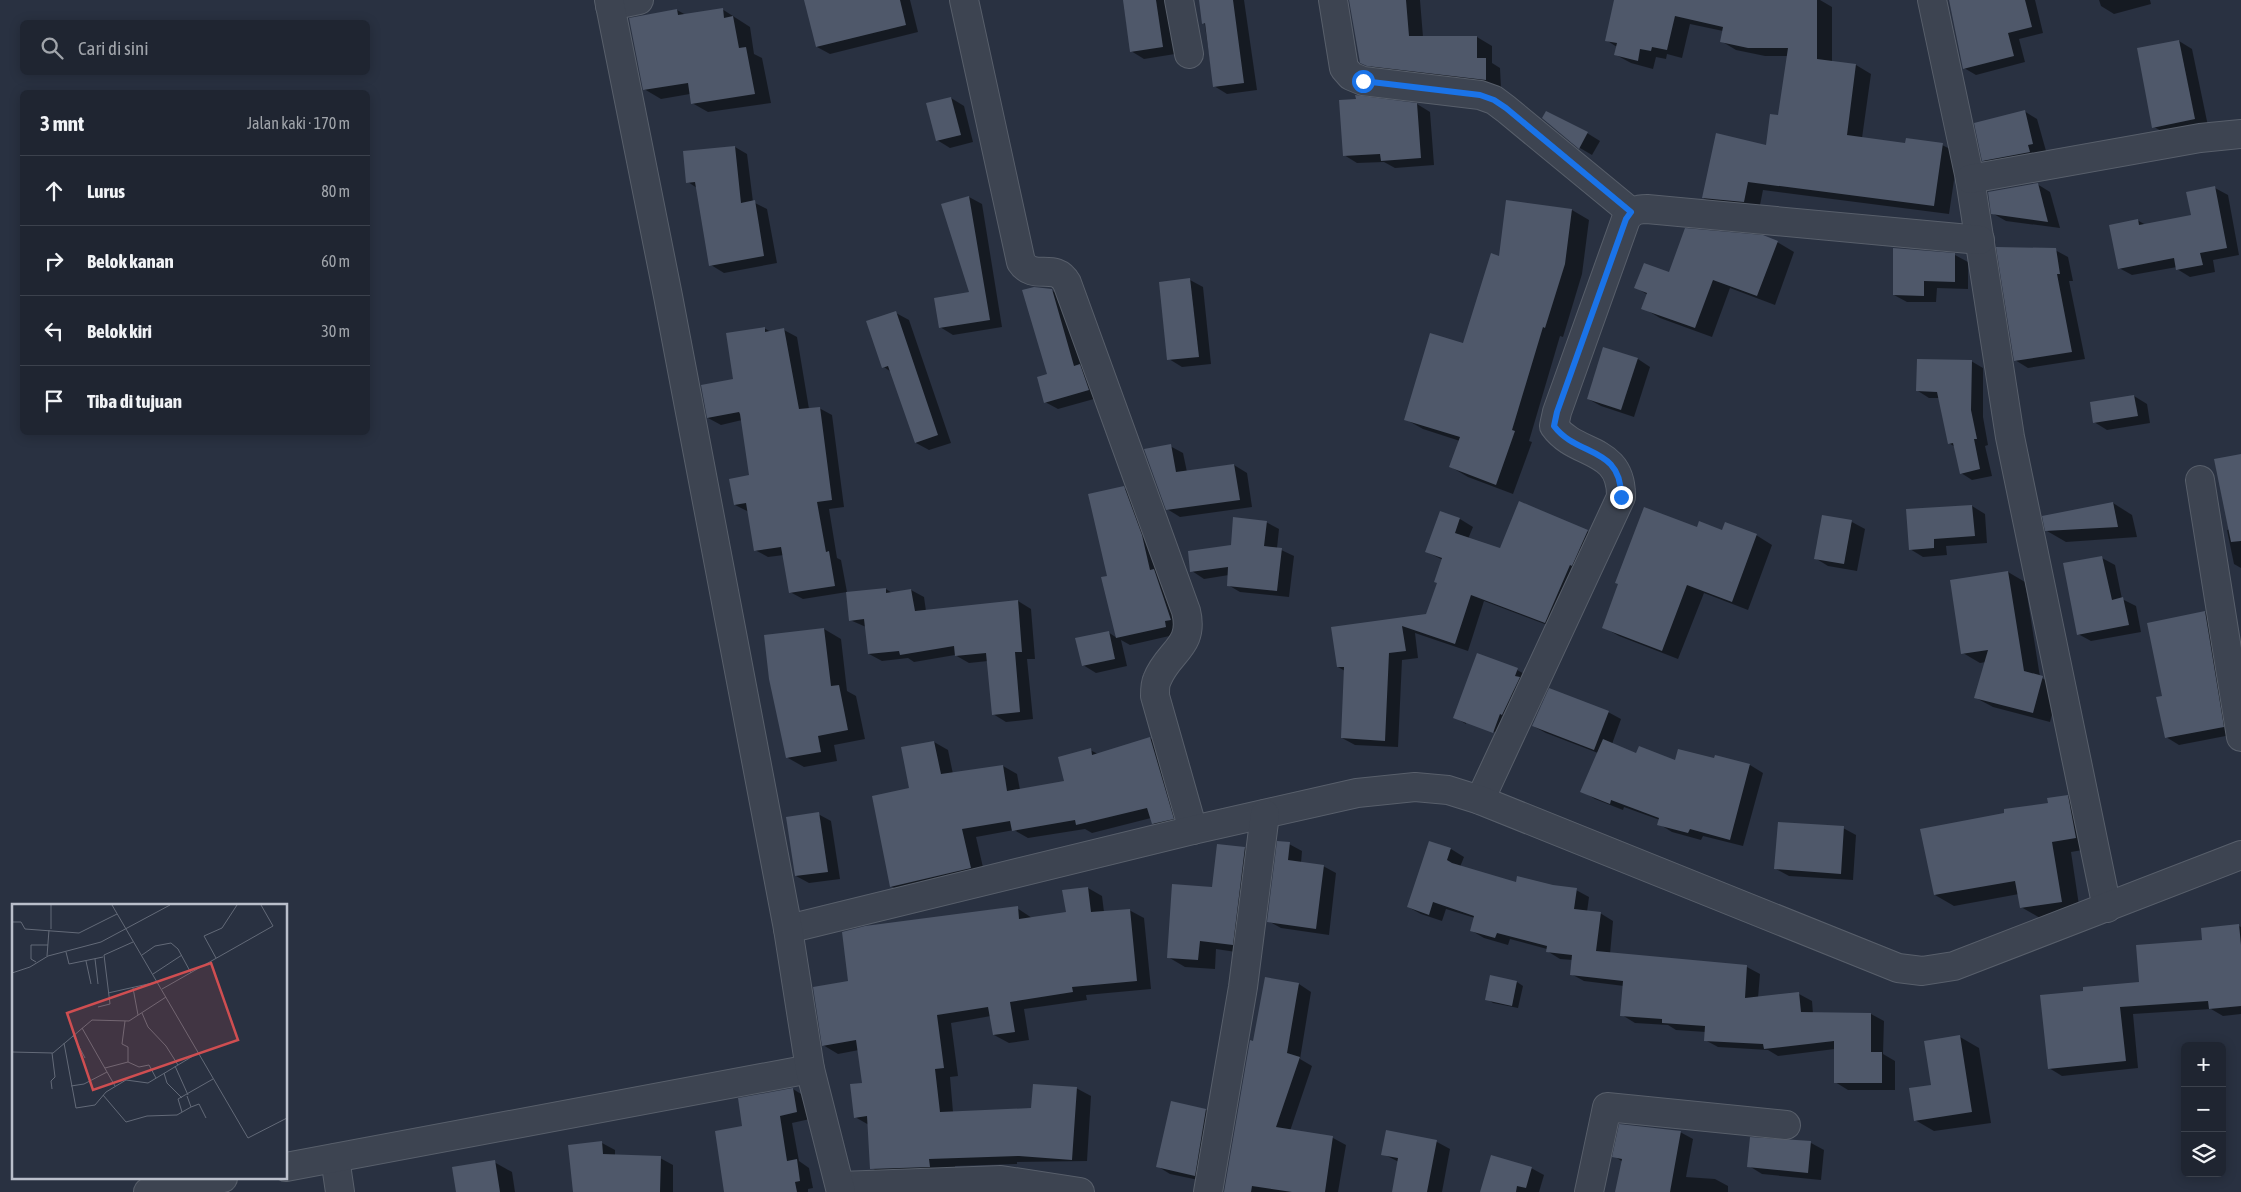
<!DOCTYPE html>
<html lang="id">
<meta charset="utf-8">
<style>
:root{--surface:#1f2531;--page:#2c313d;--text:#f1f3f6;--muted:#a1a5ab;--line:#3c424d}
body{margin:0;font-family:"Asap Condensed",sans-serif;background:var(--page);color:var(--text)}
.controls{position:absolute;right:15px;bottom:15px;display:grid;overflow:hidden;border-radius:8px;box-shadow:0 2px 12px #0003}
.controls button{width:45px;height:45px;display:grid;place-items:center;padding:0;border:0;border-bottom:1px solid var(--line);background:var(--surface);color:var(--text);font:25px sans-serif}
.stop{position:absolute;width:15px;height:15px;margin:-11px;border:4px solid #1a73e8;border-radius:50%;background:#fff}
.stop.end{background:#1a73e8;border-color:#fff;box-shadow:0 1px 5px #0008}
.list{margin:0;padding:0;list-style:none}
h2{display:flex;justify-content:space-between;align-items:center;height:65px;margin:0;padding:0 20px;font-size:21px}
h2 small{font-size:16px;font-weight:400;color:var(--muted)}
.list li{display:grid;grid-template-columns:32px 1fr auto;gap:15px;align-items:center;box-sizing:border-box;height:70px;padding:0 20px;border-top:1px solid var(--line)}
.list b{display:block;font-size:19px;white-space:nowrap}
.list em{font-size:16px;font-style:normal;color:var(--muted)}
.icon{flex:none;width:28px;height:28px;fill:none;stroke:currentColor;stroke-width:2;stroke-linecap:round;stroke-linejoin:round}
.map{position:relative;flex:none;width:2241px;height:1192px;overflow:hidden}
.search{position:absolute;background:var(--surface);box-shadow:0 2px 12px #0003;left:20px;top:20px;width:350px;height:55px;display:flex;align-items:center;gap:12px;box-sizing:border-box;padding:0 18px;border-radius:8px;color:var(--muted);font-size:19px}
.panel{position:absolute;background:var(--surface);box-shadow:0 2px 12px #0003;left:20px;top:90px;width:350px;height:345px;border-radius:8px}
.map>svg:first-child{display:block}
.shadow{fill:#0007}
.building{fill:#4f586a}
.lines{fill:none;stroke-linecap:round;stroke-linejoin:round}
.minor-casing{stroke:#585f6b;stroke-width:30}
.tertiary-casing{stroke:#585f6b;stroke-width:30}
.minor{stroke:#3d4451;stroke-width:28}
.tertiary{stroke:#3d4451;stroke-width:28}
.route{stroke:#1a73e8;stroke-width:6}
.inset-road{fill:none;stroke:#636a78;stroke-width:1}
.view{fill:#cf4e51;fill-opacity:0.15;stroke:#cf4e51;stroke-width:2.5}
.inset-edge{fill:none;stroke:#babfcb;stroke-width:2.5}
</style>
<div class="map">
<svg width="2241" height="1192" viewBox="0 0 2241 1192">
<rect width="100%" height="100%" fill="#293141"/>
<g class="shadow">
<path d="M806,0H910L918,32L830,54L817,47Z"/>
<path d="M1124,0H1168L1175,54L1144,59L1131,51Z"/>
<path d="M1201,0H1244L1257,90L1227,94L1214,86Z"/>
<path d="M1350,0H1420L1423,37H1477L1492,46V63L1500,68L1501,88L1383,74L1360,60Z"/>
<path d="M1615,0H1820L1832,7V62L1856,65L1871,74L1862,138L1906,145H1942L1958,153L1949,214L1763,190L1759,210L1719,207L1703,198L1767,146L1779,117L1788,56H1765L1736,50L1721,41L1723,31L1690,24L1682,58L1667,54L1666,59L1656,57L1653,69L1631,63L1616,55L1617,47L1606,40Z"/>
<path d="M1951,0H2035L2043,33L2019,39L2025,62L1976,75L1964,68Z"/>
<path d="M2099,0H2150L2151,4L2114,14L2101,6Z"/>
<path d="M722,9L750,27L754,54L762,58L771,103L708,112L692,103L690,94L661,99L644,89L677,10L686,15Z"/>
<path d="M2179,41L2192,49L2208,126L2167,134L2154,127Z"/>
<path d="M951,98L964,106L973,142L950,148L937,140Z"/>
<path d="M1417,104L1430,112L1434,165L1395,168L1384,162L1357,163L1344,155Z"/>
<path d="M2024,111L2037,119L2046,151L1996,168L1983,160Z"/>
<path d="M1544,118L1587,133L1600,141L1592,155L1580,148Z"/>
<path d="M735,147L747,154L753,202L767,209L777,263L724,273L711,265L697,188L688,182Z"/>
<path d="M2037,184L2050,192L2060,228L2006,221L1992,213Z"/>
<path d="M2215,188L2228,195L2239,255L2213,260L2215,272L2190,277L2177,269V267L2132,275L2119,268L2137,220L2146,225L2192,216Z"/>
<path d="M969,197L982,204L1002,327L953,335L940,327L970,293L943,205Z"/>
<path d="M1572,210L1589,220L1582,274L1563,337L1560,336L1529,441L1532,442L1513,494L1468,477L1451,467L1460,441L1423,429L1405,419Z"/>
<path d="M1777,242L1794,252L1775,305L1730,288L1712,337L1660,318L1643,308L1648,295L1635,287L1670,274Z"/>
<path d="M2055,250L2068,257L2073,281H2069L2085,359L2028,368L2015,360Z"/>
<path d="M1955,255L1968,262V289L1937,288L1936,302H1907L1894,295Z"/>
<path d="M1190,280L1203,287L1211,364L1182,367L1169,359Z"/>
<path d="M1051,290L1064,298L1101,397L1058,409L1045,402L1049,375Z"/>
<path d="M896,313L909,320L951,443L929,450L916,443L891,372L884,367Z"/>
<path d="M764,328L771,332L784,330L797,337L809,409L819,408L832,415L844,507L829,509L837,558L841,560L847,592L803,599L790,592L784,555L768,557L755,550L749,512L735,505L750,476L742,420L721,425L708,418L734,380Z"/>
<path d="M1604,348L1638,359L1650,367L1634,417L1601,406L1588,399Z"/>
<path d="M1971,361L1983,368V417L1988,445L1985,446L1992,476L1972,480L1961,473L1955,447L1949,443L1939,398H1929L1918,391Z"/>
<path d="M2134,396L2147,404L2150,423L2107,430L2094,422Z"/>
<path d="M1170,446L1183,453L1187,472L1234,465L1247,473L1252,507L1180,517L1167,509Z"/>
<path d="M1124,488L1137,495L1154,543L1178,634L1130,645L1121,640L1127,666L1096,673L1083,665L1108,632L1117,638L1108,577Z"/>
<path d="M2113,503L2132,515L2137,537L2066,542L2047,531Z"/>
<path d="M1972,506L1985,514L1987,543L1946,546L1947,555L1923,557L1910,549Z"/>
<path d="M1440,513L1460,519L1473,527L1468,539L1500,550L1587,531L1600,538L1558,629L1484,601L1468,651L1415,633L1418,658L1402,660L1398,747L1355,745L1342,738L1345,671L1338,667L1333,628L1427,616L1438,583L1443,560L1427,552Z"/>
<path d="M1266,522L1279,529L1277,548L1294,556L1289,597L1240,592L1228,585L1229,575L1204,579L1192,571Z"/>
<path d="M1852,522L1865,529L1857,571L1828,566L1815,558Z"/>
<path d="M2241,527V568L2234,564L2227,530Z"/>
<path d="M1697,528L1756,535L1772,545L1748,610L1704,593L1678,659L1619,636L1603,627Z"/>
<path d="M2102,558L2115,565L2122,599L2136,606L2141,632L2091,641L2078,634Z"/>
<path d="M2008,572L2025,582L2040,677L2059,687L2050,722L1993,707L1976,698L1986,662L1980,663L1963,653Z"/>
<path d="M886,589L892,593L911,590L924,597L926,611L1018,601L1031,609L1035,659H1027L1033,719L1006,722L993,714L988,661L969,663L955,655L914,662L908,658L882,661L869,654L866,627L850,620Z"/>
<path d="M2205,612L2218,620L2236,734L2179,745L2166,737L2164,697Z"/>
<path d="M824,629L841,639L847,691L856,696L865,739L834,745L837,761L804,767L788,758Z"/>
<path d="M1517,670L1530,677L1507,739L1467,724L1499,736L1500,734L1466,721V724L1454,717Z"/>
<path d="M1608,712L1621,719L1612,744L1637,754L1676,761L1715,760L1716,757L1750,765L1763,773L1743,846L1703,836L1701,840L1672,832L1659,824L1660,820L1624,807L1623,810L1595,799L1582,791L1598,753L1546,733L1533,726Z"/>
<path d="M1150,738L1165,746L1187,827L1167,832L1153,823L1151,818L1092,833L1085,829L1028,838L1014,830L976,837L985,876L905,895L891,886L911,789L934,742L948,750L953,774L1003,766L1017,774L1020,790L1066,782L1090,750L1098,754Z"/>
<path d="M2068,796L2086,807L2094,848L2071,852L2080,912L2040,918L2021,907L2019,894L1954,906L1935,895L2006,814L2049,804Z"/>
<path d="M818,814L831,821L840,879L809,883L796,876Z"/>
<path d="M1843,828L1856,835L1853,880L1789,876L1776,869Z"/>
<path d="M1430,842L1451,849L1464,857L1460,867L1517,883L1576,890L1589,897L1587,912L1600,913L1613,921L1610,954L1747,967L1760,974L1758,998L1799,994L1812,1001L1813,1014H1871L1884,1021L1883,1054L1895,1061V1090H1848L1835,1082V1049L1778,1056L1768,1050L1718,1047L1705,1040L1706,1032L1676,1030L1668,1025L1635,1023L1622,1015L1624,986L1584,981L1571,974L1573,960L1560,959L1547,951V949L1510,939L1508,945L1484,938L1472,931L1475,918L1446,909L1442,921L1421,914L1408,907Z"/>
<path d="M1289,844L1302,851L1301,863L1323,866L1336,873L1329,935L1281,928L1268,921Z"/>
<path d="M1245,848L1262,858L1249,954L1216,949L1215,969L1185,967L1168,957L1213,888Z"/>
<path d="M1088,888L1102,896L1104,912L1129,910L1144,918L1151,989L1086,995L1087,1000L1024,1009L1029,1040L1009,1043L994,1035L991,1016L951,1023L958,1076L950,1077L953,1112L1032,1109L1076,1088L1091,1096L1087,1161L1017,1162V1164L955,1166L956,1174L886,1177L872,1168L869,1125L855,1117L864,1084L859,1050L838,1054L823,1045L850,982L1017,908L1032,918L1067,913Z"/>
<path d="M2239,926L2241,927V1014L2223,1016L2211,1009L2133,1014L2138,1068L2062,1076L2049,1068L2085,992L2140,984L2204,941Z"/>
<path d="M1491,977L1517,982L1523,986L1518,1008L1493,1003L1487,999Z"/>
<path d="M1299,984L1311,992L1300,1059L1312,1066L1290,1131L1333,1138L1346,1145L1338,1192H1225L1254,1043Z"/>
<path d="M1960,1037L1979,1048L1991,1123L1934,1131L1915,1120Z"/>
<path d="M793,1089L806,1097L810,1119L792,1123L799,1161L809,1168L813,1188L808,1189V1192H725L744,1128Z"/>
<path d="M1172,1102L1206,1110L1219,1118L1208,1182L1170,1174L1157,1166Z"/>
<path d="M1387,1132L1437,1142L1450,1149L1442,1192H1393L1399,1162L1383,1154Z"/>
<path d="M1680,1132L1693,1139L1686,1177L1715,1179L1728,1186V1192H1617L1623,1162L1614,1156Z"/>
<path d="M602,1143L615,1150V1156L660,1158L673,1165V1192H574Z"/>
<path d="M1811,1143L1824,1150L1821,1180L1762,1174L1749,1166Z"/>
<path d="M494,1162L512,1172L515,1192H458Z"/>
<path d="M1531,1168L1544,1175L1539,1192H1481Z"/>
</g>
<g class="building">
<path d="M804,0H900L906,25L816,47Z"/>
<path d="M1123,0H1156L1163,47L1130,52Z"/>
<path d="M1199,0H1233L1244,83L1213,87L1205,23L1202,24Z"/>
<path d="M1349,0H1406L1409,36H1477V58H1486V80L1367,66L1360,63Z"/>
<path d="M1614,0H1817V59L1856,64L1847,135L1905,143L1906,138L1943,143L1934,206L1748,182L1744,202L1702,198L1716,133L1766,145L1770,114L1778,115L1788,48H1748L1720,42L1723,27L1675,16L1667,50L1652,47L1651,51L1640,49L1638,61L1614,55L1617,43L1605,41Z"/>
<path d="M1949,0H2025L2032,27L2008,33L2014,56L1963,69Z"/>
<path d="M723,8L724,18L733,16L739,48L746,47L755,94L691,104L688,83L643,90L629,18L677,9L678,15Z"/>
<path d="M2179,40L2195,119L2152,128L2137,48Z"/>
<path d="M1355,95L1417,103L1421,158L1381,161L1380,154L1343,156L1339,100L1356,99Z"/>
<path d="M951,97L961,135L936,141L926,103Z"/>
<path d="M2025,110L2033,144L2028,145L2030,152L1982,161L1974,123Z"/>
<path d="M1546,111L1588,132L1579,149L1542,118Z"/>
<path d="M735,146L741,203L755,200L764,256L709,266L695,182L686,183L683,151Z"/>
<path d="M2038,183L2048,222L1991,214L1988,192Z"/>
<path d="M2215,186L2227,248L2200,253L2203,265L2176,270L2174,258L2118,269L2109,225L2138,219L2139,225L2191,215L2186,192Z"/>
<path d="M969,196L990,320L939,328L934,298L969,292L941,204Z"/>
<path d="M1506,200L1572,209L1565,264L1545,328L1543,327L1512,430L1515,431L1496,485L1449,467L1460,437L1404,420L1430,333L1463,343L1491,253L1499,256Z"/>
<path d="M1685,228L1763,235L1778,241L1757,296L1713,280L1695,328L1641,309L1647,293L1634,288L1644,263L1669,272Z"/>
<path d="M1996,247L2056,248L2060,274H2057L2072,352L2014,361Z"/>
<path d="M1893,248L1955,253V282L1924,281V296L1893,295Z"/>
<path d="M1190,278L1199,357L1167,360L1159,282Z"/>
<path d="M1034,287L1052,289L1074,366L1080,364L1089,390L1044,403L1037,377L1047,374L1022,290Z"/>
<path d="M896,311L938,435L915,443L888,366L882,368L866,321Z"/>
<path d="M765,327V332L784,328L799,409L820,407L832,500L817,502L826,552L829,551L835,586L789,593L781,547L754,551L746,503L734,505L729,479L749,475L740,414L739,412L707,418L701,385L733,379L726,333Z"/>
<path d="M1603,347L1638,358L1621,410L1587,399Z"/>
<path d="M1917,359L1972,360L1971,410L1977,439H1974L1980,469L1960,474L1953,443L1948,444L1937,392L1916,391Z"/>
<path d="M2134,395L2138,416L2093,423L2090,402Z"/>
<path d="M1171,444L1176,472L1234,464L1240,500L1166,510L1144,449Z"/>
<path d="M2241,454V541L2231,542L2214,459Z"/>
<path d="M1124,486L1142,535L1150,570L1154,569L1171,620L1165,621L1166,627L1116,638L1101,577L1107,576L1088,494Z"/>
<path d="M1519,501L1588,530L1572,566L1570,565L1545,623L1471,595L1455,644L1402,626L1406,651L1389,653L1385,741L1341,738L1344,667H1337L1331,627L1426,614L1437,583L1434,582L1442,558L1425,552L1440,511L1460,518L1455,533L1500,548Z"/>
<path d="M2113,502L2118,527L2045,531L2042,516Z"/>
<path d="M1972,505L1975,536L1934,539V548L1909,550L1906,509Z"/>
<path d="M1644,507L1697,527L1699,521L1722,530L1725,522L1757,534L1732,602L1687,585L1662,651L1602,628L1618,584L1615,583Z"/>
<path d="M1822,515L1852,520L1844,564L1814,559Z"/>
<path d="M1233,517L1267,521L1264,546L1282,548L1277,591L1227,586L1228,567L1190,572L1188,551L1231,545Z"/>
<path d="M2102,556L2112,600L2123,597L2129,625L2077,635L2063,563Z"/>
<path d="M2008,571L2024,671L2043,676L2033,713L1974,698L1988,650L1961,654L1950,580Z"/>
<path d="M886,588V593L911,589L915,611L1018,600L1022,652H1015L1020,712L992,715L986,653L955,656L954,646L900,655L899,651L868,654L864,619L849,621L846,592Z"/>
<path d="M2205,611L2224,727L2165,738L2156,697L2162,696L2147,623Z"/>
<path d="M824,628L831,686L839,685L848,730L818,736L821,752L786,758L769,679L764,635Z"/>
<path d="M1109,631L1115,659L1082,666L1075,638Z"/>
<path d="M1477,653L1518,668L1515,676L1520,677L1502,715L1500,714L1493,733L1453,718Z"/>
<path d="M1549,688L1609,711L1594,750L1532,726Z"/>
<path d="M1150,737L1174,819L1152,824L1147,808L1076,825L1075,820L1012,831L1010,821L962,829L971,868L890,887L872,796L909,788L901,747L934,741L941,774L1003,765L1007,791L1064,781L1058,757L1091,748L1092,755Z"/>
<path d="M1603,739L1636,753L1639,746L1675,760L1678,749L1714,758L1715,755L1750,764L1730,840L1690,829L1688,833L1657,825L1659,818L1611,800L1610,804L1580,792Z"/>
<path d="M2068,795L2076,838L2052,842L2062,902L2020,908L2015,881L1934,895L1920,829L2004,813V809L2048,803L2047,798Z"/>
<path d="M819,812L828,872L795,876L786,817Z"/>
<path d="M1778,822L1844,826L1841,874L1774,869Z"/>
<path d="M1277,841L1290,842L1288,860L1324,865L1316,929L1267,922Z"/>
<path d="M1429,841L1451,848L1447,860L1452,863L1516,882L1517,876L1553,885L1577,888L1574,909L1601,912L1596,951L1747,965L1745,998L1799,992L1801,1012L1871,1013V1052H1882V1083H1834V1041L1764,1049L1763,1044L1704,1041L1705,1026L1662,1023V1019L1620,1016L1623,981L1570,975L1572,955L1546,952L1547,946L1497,933L1495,938L1470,931L1474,916L1433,902L1429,915L1407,907Z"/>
<path d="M1217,844L1245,847L1233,945L1200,941L1198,960L1167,958L1172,884L1212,887Z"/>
<path d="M1088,887L1091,912L1130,909L1137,981L1072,987L1073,992L1010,1002L1015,1032L993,1035L988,1007L937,1015L944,1068L935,1069L940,1112L1031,1108L1033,1084L1077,1087L1072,1160L1019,1156L929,1159L930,1167L870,1169L867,1116L854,1118L850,1084L862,1083L856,1040L822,1046L813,987L848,981L842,932L865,926L1018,906L1019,919L1066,912L1062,890Z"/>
<path d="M2239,924L2241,945V1006L2209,1009L2208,1001L2120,1007L2126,1061L2048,1069L2040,995L2083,991V987L2139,982L2136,945L2202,940L2201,928Z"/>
<path d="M1490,975L1517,981L1512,1006L1485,1000Z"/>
<path d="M1265,977L1299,983L1287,1053L1300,1057L1276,1127L1333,1136L1325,1192H1292L1252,1186L1251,1192H1224L1250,1040L1253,1041Z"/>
<path d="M1960,1035L1972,1112L1914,1121L1909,1088L1931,1085L1924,1041Z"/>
<path d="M793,1088L797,1112L780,1116L787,1161L797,1159L800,1181L795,1182L797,1192H724L715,1131L742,1126L738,1098Z"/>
<path d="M1171,1101L1206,1109L1195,1176L1156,1167Z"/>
<path d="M1619,1124L1681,1131L1670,1192H1615L1622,1159L1612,1157Z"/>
<path d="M1386,1130L1437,1140L1427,1192H1392L1398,1158L1381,1155Z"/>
<path d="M1750,1137L1811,1141L1808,1173L1747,1167Z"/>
<path d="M602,1141L603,1154L661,1156L660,1192H573L568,1145Z"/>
<path d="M1491,1155L1532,1167L1526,1188L1517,1186L1516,1192H1480Z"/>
<path d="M495,1160L500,1192H456L452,1167Z"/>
</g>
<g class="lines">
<g class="minor-casing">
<g id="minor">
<path d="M964,0L1021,262C1034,282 1055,261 1067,283L1186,611C1195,647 1168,651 1157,680C1155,684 1155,691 1155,696L1193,830"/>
<path d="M1179,0L1189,54"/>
<path d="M1333,0L1344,68L1351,76L1363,81L1480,95L1494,100L1506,109L1631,212"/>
<path d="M1932,0L1970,179L2010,437L2107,908"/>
<path d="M610,6L639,0"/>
<path d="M1970,179L2200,138L2241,134"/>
<path d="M2200,480L2241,737"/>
<path d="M1480,800L1621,497C1622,446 1576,457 1554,426L1557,412L1626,219C1632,211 1637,209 1647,209L1980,240"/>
<path d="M788,929L1193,830L1357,793L1415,787L1448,790L1480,800L1898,968L1922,971L1954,966L2241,855"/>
<path d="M335,1158L340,1192"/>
<path d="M286,1167L810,1069"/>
<path d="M840,1186L1001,1180L1080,1192"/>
<path d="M148,1192L223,1178"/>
<path d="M1208,1192L1243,987L1265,814"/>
<path d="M1589,1192L1607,1107L1786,1125"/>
</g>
</g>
<g class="tertiary-casing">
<path id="tertiary" d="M609,0L668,296L788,929L810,1069L841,1192"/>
</g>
<use href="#minor" class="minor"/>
<use href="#tertiary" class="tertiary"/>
</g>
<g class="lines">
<path class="route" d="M1363,81L1480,95L1494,100L1506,108L1631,212L1626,219L1557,412L1554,426C1577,457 1622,446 1621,497"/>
</g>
<g transform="translate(12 904)">
<rect width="275" height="275" fill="#293141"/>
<path class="inset-road" d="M100,1L236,234L275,214M0,18H9L13,25L67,29L105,10M39,25V1M54,48L57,60L91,53M130,51L143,42L159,39L166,45L179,69M35,52L37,26M204,54L192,32L210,24L225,1M83,55L86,80M74,57L79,80M24,58L19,55V41H36M0,69L18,63L36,52L89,38L158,1M141,70L170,51M121,84L126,111M150,85L261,22L249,1M96,89L145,78M86,103L98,100L92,51L121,38M130,109L136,123L154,142L166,161M113,117L110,140L116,143V158M70,124L103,182M61,131L73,154M52,139L64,204L83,201L94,188L114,176L136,179L186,149M0,148L41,149L80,116L117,117L154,93M163,162L176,191M93,164L116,158L127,163L137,161L144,174M152,169L155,179L170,194M59,182L72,180L95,168M40,185L39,177L43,173L40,149M91,191L114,218L135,212L165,211L179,203L175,192M179,203L187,200L194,214M170,208L166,195L201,175"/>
<path class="view" d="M199,59L226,136L81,186L55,109Z"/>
<rect width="275" height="275" class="inset-edge"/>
</g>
</svg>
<div class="controls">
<button>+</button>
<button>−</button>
<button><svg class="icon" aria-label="layers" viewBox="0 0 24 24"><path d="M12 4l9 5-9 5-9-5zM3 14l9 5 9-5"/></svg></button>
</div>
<div class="stop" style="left:1363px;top:81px"></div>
<div class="stop end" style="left:1621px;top:497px"></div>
<div class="search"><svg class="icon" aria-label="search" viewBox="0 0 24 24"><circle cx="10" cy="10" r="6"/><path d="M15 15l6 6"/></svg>Cari di sini</div>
<section class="panel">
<h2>3 mnt<small>Jalan kaki · 170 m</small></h2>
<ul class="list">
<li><svg class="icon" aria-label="ahead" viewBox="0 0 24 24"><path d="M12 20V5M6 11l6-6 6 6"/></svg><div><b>Lurus</b></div><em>80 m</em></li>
<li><svg class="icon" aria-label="right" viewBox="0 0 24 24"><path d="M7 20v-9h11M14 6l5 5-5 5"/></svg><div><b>Belok kanan</b></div><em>60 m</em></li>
<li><svg class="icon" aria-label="left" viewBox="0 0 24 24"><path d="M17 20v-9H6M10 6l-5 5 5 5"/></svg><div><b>Belok kiri</b></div><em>30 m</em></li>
<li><svg class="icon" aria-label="arrive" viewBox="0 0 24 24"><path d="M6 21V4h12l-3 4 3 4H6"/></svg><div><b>Tiba di tujuan</b></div></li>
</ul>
</section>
</div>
